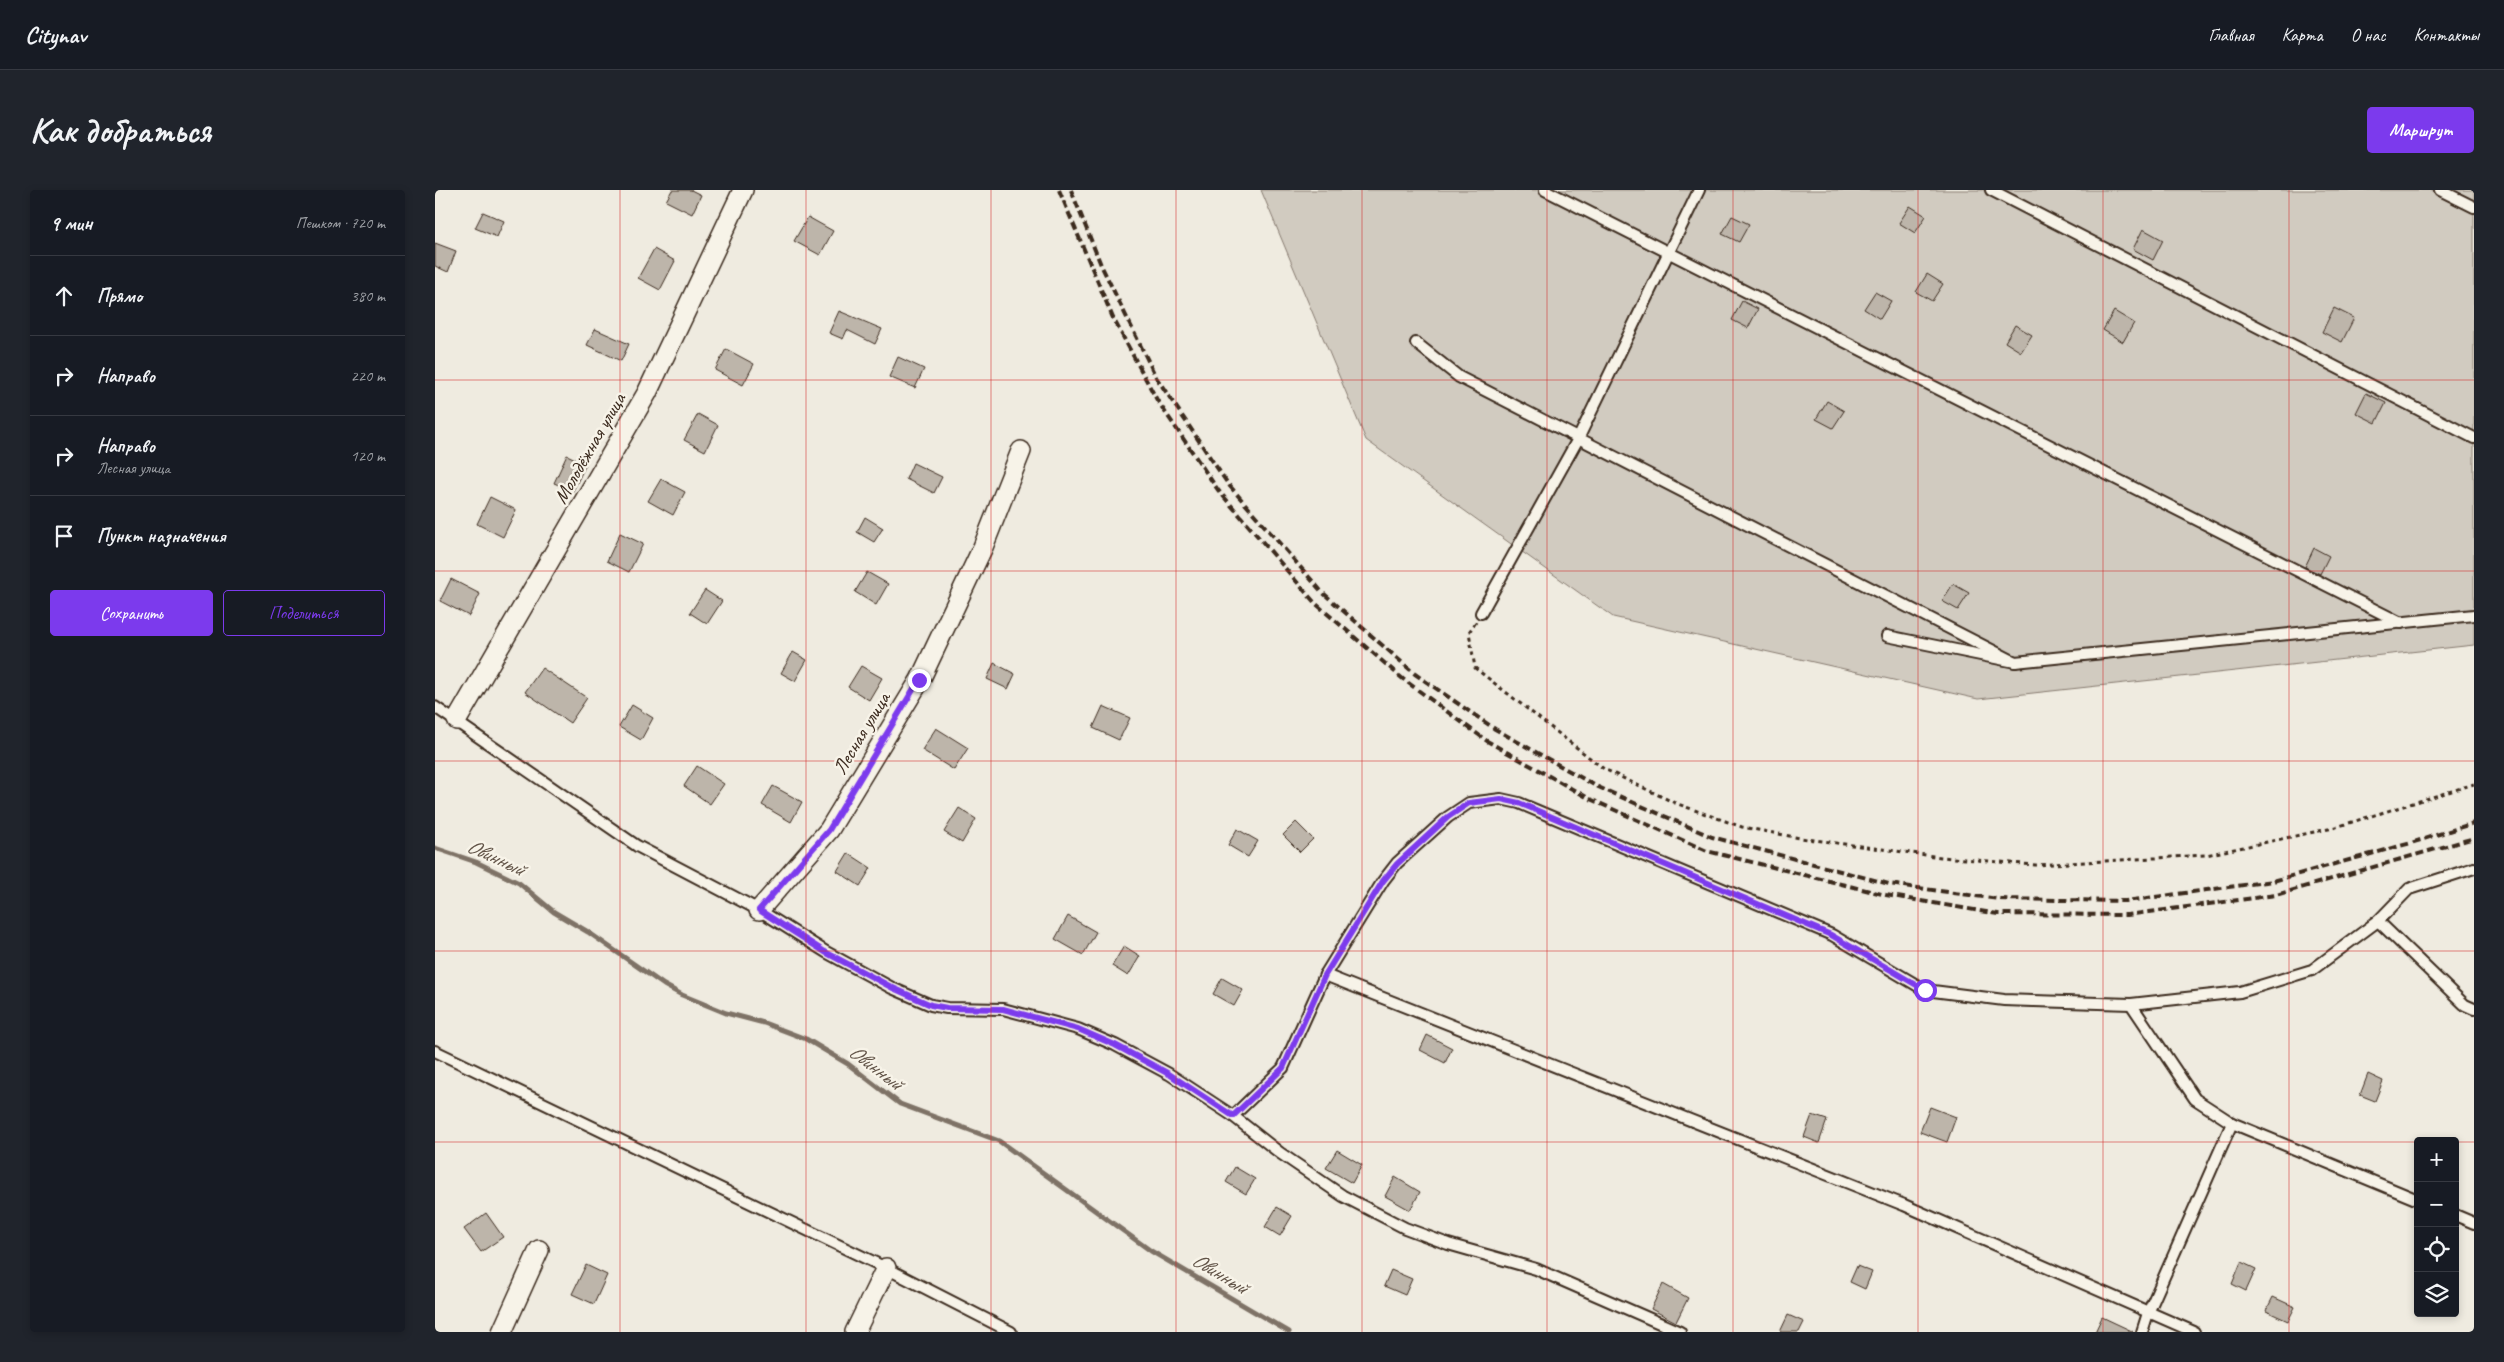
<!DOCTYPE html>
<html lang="ru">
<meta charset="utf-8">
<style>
:root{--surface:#171b24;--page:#20242c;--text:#f1f3f6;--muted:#9ea1a6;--line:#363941;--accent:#7c3aed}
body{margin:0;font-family:Caveat,sans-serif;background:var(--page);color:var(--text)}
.controls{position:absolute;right:15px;bottom:15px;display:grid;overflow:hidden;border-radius:5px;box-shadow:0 2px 8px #0003}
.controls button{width:45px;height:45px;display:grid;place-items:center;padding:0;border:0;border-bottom:1px solid var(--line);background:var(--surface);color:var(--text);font:25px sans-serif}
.stop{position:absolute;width:15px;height:15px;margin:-11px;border:4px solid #7c3aed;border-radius:50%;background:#fff}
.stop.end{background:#7c3aed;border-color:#fff;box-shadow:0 1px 5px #0008}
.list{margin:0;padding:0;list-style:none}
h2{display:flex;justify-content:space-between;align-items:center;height:65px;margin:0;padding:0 20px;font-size:21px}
h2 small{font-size:16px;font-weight:400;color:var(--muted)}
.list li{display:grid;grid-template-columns:32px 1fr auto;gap:15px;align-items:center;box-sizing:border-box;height:80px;padding:0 20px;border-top:1px solid var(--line)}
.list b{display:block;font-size:19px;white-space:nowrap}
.list p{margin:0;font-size:16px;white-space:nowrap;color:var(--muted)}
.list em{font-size:16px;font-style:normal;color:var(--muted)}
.actions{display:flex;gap:10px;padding:15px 20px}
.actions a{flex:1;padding:11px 0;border:1px solid var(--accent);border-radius:5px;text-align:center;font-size:18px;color:var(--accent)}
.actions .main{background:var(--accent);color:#fff}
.icon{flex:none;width:28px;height:28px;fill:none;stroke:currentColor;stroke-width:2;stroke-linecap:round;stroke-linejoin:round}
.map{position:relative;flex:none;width:2039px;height:1142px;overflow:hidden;border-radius:5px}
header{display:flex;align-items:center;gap:30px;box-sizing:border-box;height:70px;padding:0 25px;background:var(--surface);border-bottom:1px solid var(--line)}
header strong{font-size:24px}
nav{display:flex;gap:28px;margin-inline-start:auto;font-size:18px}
.intro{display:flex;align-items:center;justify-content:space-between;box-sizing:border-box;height:120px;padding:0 30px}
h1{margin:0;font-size:35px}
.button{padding:12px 22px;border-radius:5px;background:var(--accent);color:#fff;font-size:18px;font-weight:700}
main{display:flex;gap:30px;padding:0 30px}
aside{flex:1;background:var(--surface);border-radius:5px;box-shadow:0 2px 8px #0003}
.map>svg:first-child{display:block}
.green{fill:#d1cbc0;stroke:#867a6f}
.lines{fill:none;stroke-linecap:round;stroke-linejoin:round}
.stream{stroke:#7e7266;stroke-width:5}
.building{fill:#bdb5aa;stroke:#3b2a1e}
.service-casing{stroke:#3b2a1e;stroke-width:14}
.minor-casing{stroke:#3b2a1e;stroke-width:22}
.path{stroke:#3b2a1e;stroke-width:3;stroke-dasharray:4 4;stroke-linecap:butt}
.service{stroke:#f7f3e8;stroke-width:10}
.minor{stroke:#f7f3e8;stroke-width:19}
.rail{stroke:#3b2a1e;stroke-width:4;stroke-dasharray:8 4;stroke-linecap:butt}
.route{stroke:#7c3aed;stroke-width:6}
.grid{fill:none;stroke:#d62828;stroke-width:1;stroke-opacity:0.55}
.labels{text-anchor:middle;stroke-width:5;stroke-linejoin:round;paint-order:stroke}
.street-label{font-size:20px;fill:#3b2a1e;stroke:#f7f3e8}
.water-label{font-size:21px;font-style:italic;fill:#625448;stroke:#f7f3e8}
</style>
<header>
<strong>Citynav</strong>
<nav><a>Главная</a><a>Карта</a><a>О нас</a><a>Контакты</a></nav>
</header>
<div class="intro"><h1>Как добраться</h1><a class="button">Маршрут</a></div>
<main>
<aside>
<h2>9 мин<small>Пешком · 720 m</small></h2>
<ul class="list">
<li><svg class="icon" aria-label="ahead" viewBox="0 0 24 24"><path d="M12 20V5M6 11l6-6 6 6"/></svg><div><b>Прямо</b></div><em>380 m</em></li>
<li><svg class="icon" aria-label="right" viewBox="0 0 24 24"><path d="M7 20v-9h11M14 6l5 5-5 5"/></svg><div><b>Направо</b></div><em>220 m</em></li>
<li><svg class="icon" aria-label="right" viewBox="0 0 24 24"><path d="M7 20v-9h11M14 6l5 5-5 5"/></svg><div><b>Направо</b><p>Лесная улица</p></div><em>120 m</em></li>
<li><svg class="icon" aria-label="arrive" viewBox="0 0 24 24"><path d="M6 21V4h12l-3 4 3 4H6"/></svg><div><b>Пункт назначения</b></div></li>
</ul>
<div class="actions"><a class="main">Сохранить</a><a>Поделиться</a></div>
</aside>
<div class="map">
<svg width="2039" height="1142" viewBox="0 0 2039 1142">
<rect width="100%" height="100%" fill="#efebe0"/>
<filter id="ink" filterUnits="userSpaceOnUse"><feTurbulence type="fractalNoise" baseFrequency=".02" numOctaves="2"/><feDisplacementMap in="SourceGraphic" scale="10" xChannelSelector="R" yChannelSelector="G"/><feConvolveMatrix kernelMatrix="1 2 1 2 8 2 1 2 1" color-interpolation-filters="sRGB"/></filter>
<g filter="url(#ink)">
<path class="green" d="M826,0H2039V455L1543,509L1178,427L931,250Z"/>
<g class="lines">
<path class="stream" d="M0,658L41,672L84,693L119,722L153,742L229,795L247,805L291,823L329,833L371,849L413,874L465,914L564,951L716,1061L854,1142"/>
</g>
<g class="building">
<path d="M237,0H256L266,5L257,24L231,11Z"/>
<path d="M1475,16L1491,26L1480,43L1464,33Z"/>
<path d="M48,22L69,31L62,47L40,38Z"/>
<path d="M1297,26L1314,34L1304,52L1287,44Z"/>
<path d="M373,27L398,41L385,65L359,51Z"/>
<path d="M1708,39L1728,50L1718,70L1698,59Z"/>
<path d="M0,53L21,61L13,82L0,76Z"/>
<path d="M219,59L240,71L225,100L203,88Z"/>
<path d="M1492,84L1508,94L1497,111L1481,102Z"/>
<path d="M1440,102L1456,111L1445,129L1429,119Z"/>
<path d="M1307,111L1323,119L1313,138L1297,130Z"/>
<path d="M1899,118L1919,128L1907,152L1887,142Z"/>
<path d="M404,121L447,139L440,154L412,140L408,149L394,143Z"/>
<path d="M1679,121L1699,133L1688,152L1668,140Z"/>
<path d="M1580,135L1597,145L1586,162L1570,152Z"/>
<path d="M160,139L194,154L186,171L152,155Z"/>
<path d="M291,159L319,174L308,195L280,180Z"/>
<path d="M463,167L489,179L480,198L454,187Z"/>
<path d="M1931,203L1951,213L1941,233L1921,223Z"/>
<path d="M1392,211L1409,221L1398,238L1381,229Z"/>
<path d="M263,224L283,235L270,261L249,250Z"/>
<path d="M132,265L151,274L138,301L119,293Z"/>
<path d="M478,273L507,287L499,303L471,289Z"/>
<path d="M226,289L250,302L238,325L213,311Z"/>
<path d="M55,307L81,320L68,347L42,334Z"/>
<path d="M430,327L448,338L439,352L422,342Z"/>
<path d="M185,343L208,354L194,382L172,371Z"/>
<path d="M1879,358L1894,366L1885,384L1870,377Z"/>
<path d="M432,382L453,394L441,415L420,402Z"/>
<path d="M16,389L45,404L34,426L5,411Z"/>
<path d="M1518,394L1534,403L1523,420L1507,411Z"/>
<path d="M270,400L287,411L272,434L255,423Z"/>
<path d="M358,462L372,470L360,491L346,483Z"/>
<path d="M559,473L580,484L573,499L552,489Z"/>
<path d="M426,476L447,488L434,510L413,497Z"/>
<path d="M107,478L152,508L135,533L90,502Z"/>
<path d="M197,515L218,528L206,550L184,537Z"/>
<path d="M668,516L695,528L684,550L658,538Z"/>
<path d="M501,538L533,558L519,580L487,560Z"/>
<path d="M262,576L289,594L275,614L249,596Z"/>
<path d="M338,596L367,612L356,632L327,615Z"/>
<path d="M524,618L541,629L527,653L509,642Z"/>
<path d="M861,632L878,649L865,662L848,645Z"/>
<path d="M802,639L823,651L813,667L793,655Z"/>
<path d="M413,663L436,678L425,696L402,681Z"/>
<path d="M633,726L661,742L648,765L620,749Z"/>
<path d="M689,756L705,766L693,786L677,776Z"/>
<path d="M787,788L808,800L799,816L778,804Z"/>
<path d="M992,845L1017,858L1010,873L985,860Z"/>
<path d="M1933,884L1948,891L1940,911L1925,905Z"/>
<path d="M1495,917L1521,927L1512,952L1485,942Z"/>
<path d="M1377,925L1392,930L1384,953L1369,947Z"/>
<path d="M902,960L927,975L917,993L891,978Z"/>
<path d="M800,977L820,989L811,1004L791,992Z"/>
<path d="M960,987L985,1002L975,1020L950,1006Z"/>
<path d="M842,1017L857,1026L845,1046L830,1037Z"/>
<path d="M51,1023L68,1047L46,1062L29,1039Z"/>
<path d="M1806,1072L1821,1079L1811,1101L1797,1094Z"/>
<path d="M151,1075L172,1085L159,1114L137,1104Z"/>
<path d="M1422,1076L1437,1082L1430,1099L1415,1092Z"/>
<path d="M956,1080L977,1089L970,1105L949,1096Z"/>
<path d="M1228,1094L1253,1108L1241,1132L1216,1119Z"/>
<path d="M1838,1107L1860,1117L1853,1131L1831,1121Z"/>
<path d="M1353,1125L1369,1132L1364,1142H1345Z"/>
<path d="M1667,1127L1699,1142H1660Z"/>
</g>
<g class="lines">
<g class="service-casing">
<g id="service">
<path d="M1110,0L1966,433"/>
<path d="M1556,0L2039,248"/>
<path d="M2005,0L2039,17"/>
<path d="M981,153L1024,187L1580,472"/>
<path d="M1046,423L1143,249L1264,0"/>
<path d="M1452,446L1580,472L2039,425"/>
<path d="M0,517L202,656L324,720L391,762L457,798L496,815L512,818L568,819L643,839L680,855L734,884L798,926L848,878L890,785L948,691L962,673L1013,627L1034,613L1066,609L1084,613L1397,745L1490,800L1569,810L1696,814L1805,802L1877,780L1943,731L1974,699L2039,678"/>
<path d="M1943,731L2030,815L2039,819"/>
<path d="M890,785L1469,1015L1759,1142"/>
<path d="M1696,814L1760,909L1797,933L1983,1010"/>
<path d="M0,861L451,1078L576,1142"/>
<path d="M798,926L845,963L908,1006L970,1038L1013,1054L1101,1079L1245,1142"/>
<path d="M2020,1025L2039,1033"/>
<path d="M1707,1142L1713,1123L1797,933"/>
</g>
</g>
<g class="minor-casing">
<g id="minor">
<path d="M22,530L212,203L308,0"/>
<path d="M324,720L394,640L485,490L548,357L586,261"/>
<path d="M67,1142L104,1060"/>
<path d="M420,1142L451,1078"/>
</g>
</g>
<path class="path" d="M1041,432L1034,442L1040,478L1169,579L1240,613L1307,637L1365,648L1506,667L1600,675L1771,665L1898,638L2039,594"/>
<use href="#service" class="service"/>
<use href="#minor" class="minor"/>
<g class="rail">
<path d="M624,0L678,128L722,210L783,300L880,413L968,489L1052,551L1155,609L1272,661L1451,705L1563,724L1692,725L1841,705L2039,648"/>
<path d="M636,0L666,75L721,187L793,294L887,402L980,484L1060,539L1161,596L1277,647L1454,694L1563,709L1691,711L1838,691L1976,653L2039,633"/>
</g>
</g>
</g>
<g class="lines" filter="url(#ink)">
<path class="route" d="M484,490L394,640L324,720L390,762L458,798L496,815L512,818L568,819L643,839L680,855L734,884L798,926L848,878L890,785L948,691L962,674L1013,627L1034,613L1066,609L1084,613L1396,745L1490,800"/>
</g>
<path class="grid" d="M185,0V1142M371,0V1142M556,0V1142M741,0V1142M927,0V1142M1112,0V1142M1298,0V1142M1483,0V1142M1668,0V1142M1854,0V1142M0,190H2039M0,381H2039M0,571H2039M0,761H2039M0,952H1983M2020,952H2039"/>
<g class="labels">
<g class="street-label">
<text transform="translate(154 258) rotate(-60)" y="7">Молодёжная улица</text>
<text transform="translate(426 543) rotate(-59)" y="7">Лесная улица</text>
</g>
<g class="water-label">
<text transform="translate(61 667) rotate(25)" y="7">Овинный</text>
<text transform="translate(441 877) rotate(37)" y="7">Овинный</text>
<text transform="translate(785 1083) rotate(31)" y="7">Овинный</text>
</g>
</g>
</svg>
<div class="controls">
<button>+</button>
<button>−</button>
<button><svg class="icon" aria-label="locate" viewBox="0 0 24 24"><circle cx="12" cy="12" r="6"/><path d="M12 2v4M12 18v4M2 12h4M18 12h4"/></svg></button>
<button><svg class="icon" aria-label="layers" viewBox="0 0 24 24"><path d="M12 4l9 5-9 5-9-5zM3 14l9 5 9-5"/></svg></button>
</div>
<div class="stop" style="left:1490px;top:800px"></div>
<div class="stop end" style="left:484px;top:490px"></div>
</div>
</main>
